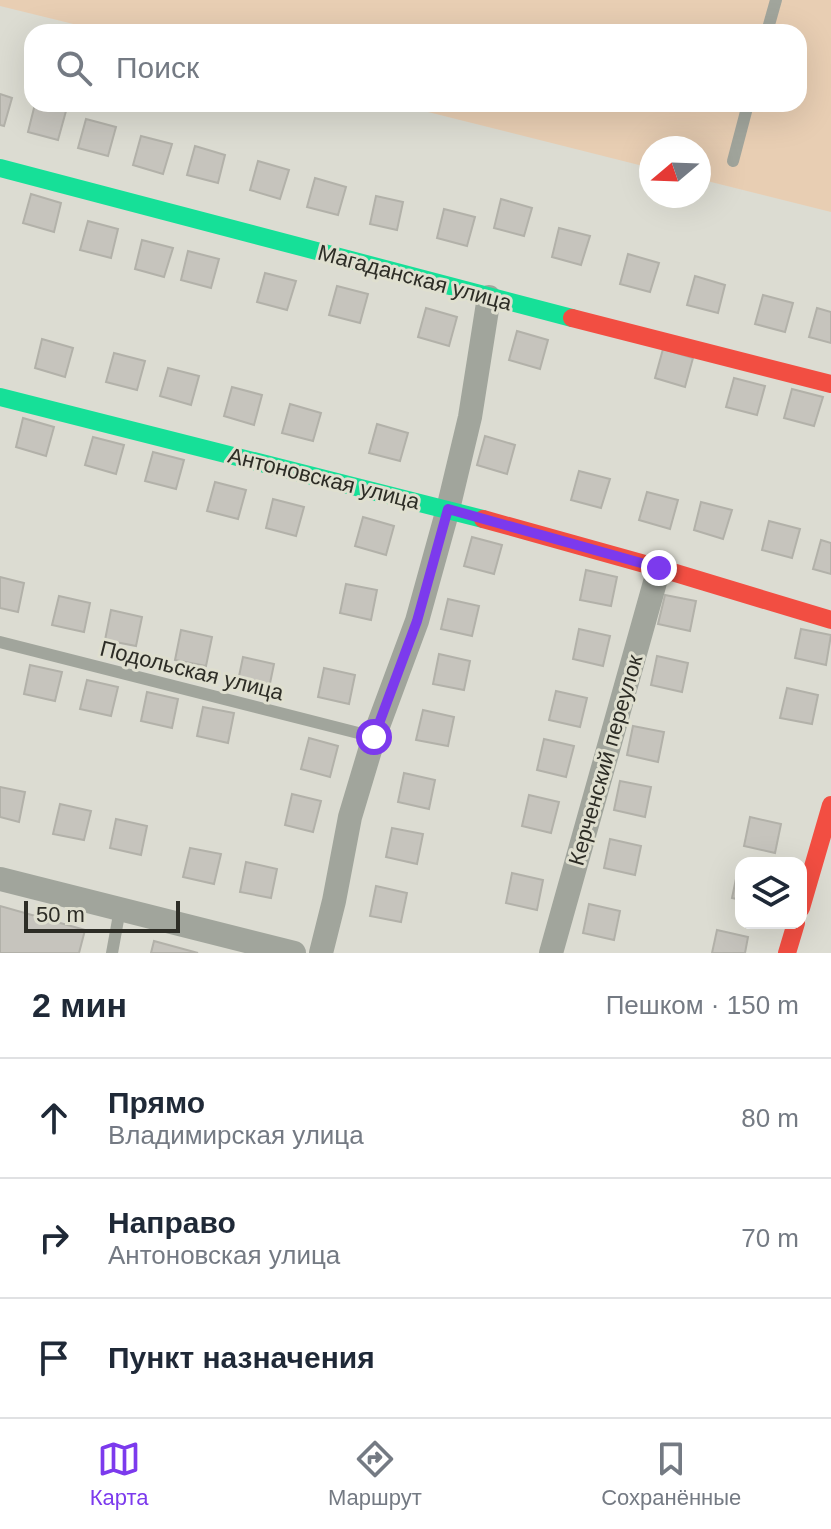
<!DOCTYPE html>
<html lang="ru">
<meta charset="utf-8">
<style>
:root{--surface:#fff;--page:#f6f6f7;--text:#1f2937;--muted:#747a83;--line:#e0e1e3;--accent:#7c3aed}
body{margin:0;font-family:Helvetica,sans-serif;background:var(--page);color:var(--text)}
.controls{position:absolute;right:24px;bottom:24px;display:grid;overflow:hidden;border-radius:16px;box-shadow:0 8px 32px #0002}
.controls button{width:72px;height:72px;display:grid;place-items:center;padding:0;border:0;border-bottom:2px solid var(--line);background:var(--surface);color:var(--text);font:40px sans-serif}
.compass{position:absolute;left:639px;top:136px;width:72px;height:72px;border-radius:50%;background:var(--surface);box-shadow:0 8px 32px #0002;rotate:251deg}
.scale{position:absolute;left:24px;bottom:20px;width:156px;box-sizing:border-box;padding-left:8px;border:4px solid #2d2d26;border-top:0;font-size:22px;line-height:28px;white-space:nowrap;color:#2d2d26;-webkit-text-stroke:6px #dfdfcf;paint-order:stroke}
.stop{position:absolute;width:24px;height:24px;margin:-18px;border:6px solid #7c3aed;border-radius:50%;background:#fff}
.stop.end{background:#7c3aed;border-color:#fff;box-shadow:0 2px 8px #0008}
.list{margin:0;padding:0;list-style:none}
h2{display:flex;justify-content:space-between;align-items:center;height:104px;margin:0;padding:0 32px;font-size:34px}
h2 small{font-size:26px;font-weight:400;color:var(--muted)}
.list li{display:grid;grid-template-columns:52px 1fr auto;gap:24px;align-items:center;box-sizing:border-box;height:120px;padding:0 32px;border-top:2px solid var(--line)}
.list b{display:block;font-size:30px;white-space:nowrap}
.list p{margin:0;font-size:26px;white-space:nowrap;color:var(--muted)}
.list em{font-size:26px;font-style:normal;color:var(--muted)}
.icon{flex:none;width:44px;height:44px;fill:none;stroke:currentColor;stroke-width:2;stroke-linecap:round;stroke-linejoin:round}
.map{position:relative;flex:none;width:831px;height:953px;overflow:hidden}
.search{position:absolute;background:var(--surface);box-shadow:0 8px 32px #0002;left:24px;right:24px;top:24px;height:88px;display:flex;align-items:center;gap:20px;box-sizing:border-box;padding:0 28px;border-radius:24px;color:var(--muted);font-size:30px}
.sheet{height:464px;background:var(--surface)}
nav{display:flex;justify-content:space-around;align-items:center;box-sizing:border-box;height:112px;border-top:2px solid var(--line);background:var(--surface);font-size:22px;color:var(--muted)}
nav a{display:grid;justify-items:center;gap:4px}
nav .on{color:var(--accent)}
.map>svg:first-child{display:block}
.green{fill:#e8ceb3}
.building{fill:#c6c4bd;stroke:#b2b1a9;stroke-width:2}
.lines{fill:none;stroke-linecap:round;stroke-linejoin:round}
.lane{stroke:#a1a59c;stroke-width:12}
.street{stroke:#a1a59c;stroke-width:24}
.fast{stroke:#16e098;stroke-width:18}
.jam{stroke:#f24e42;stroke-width:18}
.route{stroke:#7c3aed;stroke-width:10}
.labels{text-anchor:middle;stroke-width:6;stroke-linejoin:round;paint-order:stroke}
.street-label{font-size:22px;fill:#2d2d26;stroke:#dfdfcf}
</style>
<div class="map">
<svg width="831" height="953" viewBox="0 0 831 953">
<rect width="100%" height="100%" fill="#dcdcd2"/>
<path class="green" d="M0,0H831V212L699,179V148H651V168L396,104H799V32H106L0,6Z"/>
<g class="building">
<path d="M0,94L12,98L4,126L0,125Z"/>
<path d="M35,104L66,111L58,140L28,132Z"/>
<path d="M86,119L116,127L108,156L78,148Z"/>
<path d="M141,136L172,144L163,174L133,165Z"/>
<path d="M195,146L225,155L218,183L187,175Z"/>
<path d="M258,161L289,170L280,199L250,190Z"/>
<path d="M315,178L346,187L338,215L307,207Z"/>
<path d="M31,194L61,203L54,232L23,223Z"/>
<path d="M376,196L403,202L397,230L370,224Z"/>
<path d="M501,199L532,208L524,236L494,228Z"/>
<path d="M444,209L475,217L467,246L437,238Z"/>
<path d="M88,221L118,229L111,258L80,250Z"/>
<path d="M559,228L590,236L581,265L552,257Z"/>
<path d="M142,240L173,248L164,277L135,269Z"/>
<path d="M188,251L219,259L211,288L181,280Z"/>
<path d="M628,254L659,263L650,292L620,284Z"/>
<path d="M265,273L296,281L287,310L257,302Z"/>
<path d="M695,276L725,285L718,313L687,305Z"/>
<path d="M337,286L368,294L360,323L329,315Z"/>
<path d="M763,295L793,303L785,332L755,324Z"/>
<path d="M426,308L457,317L449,346L418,337Z"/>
<path d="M817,308L831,312V343L809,337Z"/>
<path d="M517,331L548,340L540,369L509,360Z"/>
<path d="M42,339L73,348L65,377L35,368Z"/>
<path d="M663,349L693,358L685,387L655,378Z"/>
<path d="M114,353L145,361L137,390L106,382Z"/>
<path d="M168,368L199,376L191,405L160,396Z"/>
<path d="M734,378L765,386L757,415L726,407Z"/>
<path d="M232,387L262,395L254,425L224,416Z"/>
<path d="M792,389L823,397L814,426L784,418Z"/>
<path d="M290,404L321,413L313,441L282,433Z"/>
<path d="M23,418L54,427L46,456L16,447Z"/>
<path d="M377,424L408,433L400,461L369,453Z"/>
<path d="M485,436L515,445L507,474L477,465Z"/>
<path d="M93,437L124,445L116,474L85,465Z"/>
<path d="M153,452L184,460L176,489L145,481Z"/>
<path d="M579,471L610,479L601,508L571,500Z"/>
<path d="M215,482L246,490L238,519L207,511Z"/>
<path d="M647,492L678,500L670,529L639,520Z"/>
<path d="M273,499L304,507L296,536L266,528Z"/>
<path d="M701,502L732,510L723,539L694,530Z"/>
<path d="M363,517L394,526L386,555L355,546Z"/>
<path d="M769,521L800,529L792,558L762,550Z"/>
<path d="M472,537L502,545L494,574L464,566Z"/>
<path d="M821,540L831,543V574L813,569Z"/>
<path d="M586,570L617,577L611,606L580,600Z"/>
<path d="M0,577L24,583L18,612L0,608Z"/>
<path d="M346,584L377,590L371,620L340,613Z"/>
<path d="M665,595L696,601L690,631L658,624Z"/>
<path d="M59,596L90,603L84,632L52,625Z"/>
<path d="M448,599L479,606L472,636L441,629Z"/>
<path d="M111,610L142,617L136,646L105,640Z"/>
<path d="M579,629L610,636L603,666L573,659Z"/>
<path d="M801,629L831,635L826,665L795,658Z"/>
<path d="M181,630L212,637L206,666L175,660Z"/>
<path d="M439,654L470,661L464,690L433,684Z"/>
<path d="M657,656L688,663L682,692L651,685Z"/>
<path d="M243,657L274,664L268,693L237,686Z"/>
<path d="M30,665L62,672L55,701L24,694Z"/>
<path d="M324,668L355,675L349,704L318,697Z"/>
<path d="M87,680L118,687L111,716L80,709Z"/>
<path d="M787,688L818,695L812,724L780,718Z"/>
<path d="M556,691L587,698L580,727L549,720Z"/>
<path d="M147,692L178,699L172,728L141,721Z"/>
<path d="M203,707L234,713L228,743L197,736Z"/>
<path d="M423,710L454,717L448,746L416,740Z"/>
<path d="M633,726L664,732L658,762L627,755Z"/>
<path d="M309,738L338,746L330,777L301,769Z"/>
<path d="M544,739L574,746L566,777L537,770Z"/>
<path d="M404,773L435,780L429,809L398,802Z"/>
<path d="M620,781L651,787L645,817L614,810Z"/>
<path d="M0,787L25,792L19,822L0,817Z"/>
<path d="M292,794L321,801L313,832L285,825Z"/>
<path d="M529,795L559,802L551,833L522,826Z"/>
<path d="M60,804L91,811L84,840L53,834Z"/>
<path d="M750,817L781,824L775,853L744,846Z"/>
<path d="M116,819L147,826L141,855L110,848Z"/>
<path d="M392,828L423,834L417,864L386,857Z"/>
<path d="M610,839L641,846L635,875L604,868Z"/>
<path d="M190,848L221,854L214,884L183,877Z"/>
<path d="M246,862L277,869L271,898L240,892Z"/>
<path d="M738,869L741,870V900L732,898Z"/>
<path d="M512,873L543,880L537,910L506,903Z"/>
<path d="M376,886L407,893L401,922L370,916Z"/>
<path d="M589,904L620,911L614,940L583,933Z"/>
<path d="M0,906L85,930L79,953H0Z"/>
<path d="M717,930L748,937L745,953H712Z"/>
<path d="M154,941L198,953H151Z"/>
</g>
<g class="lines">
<g class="lane">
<path d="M767,32L776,0"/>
<path d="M733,161L748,104"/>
<path d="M0,642L374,737"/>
<path d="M112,953L120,909"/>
</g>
<g class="street">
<path d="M0,879L294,953"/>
<path d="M321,953L334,901L350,817L374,737L417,621L448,509L470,417L489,297"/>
<path d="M551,953L659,568"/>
</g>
<g class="fast">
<path d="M0,168L572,318"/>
<path d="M0,397L483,519"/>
</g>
<g class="jam">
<path d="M572,318L831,384"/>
<path d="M483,519L659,568L831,620"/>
<path d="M801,908L831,805"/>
<path d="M787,953L796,923"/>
</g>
</g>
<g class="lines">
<path class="route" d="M374,737L417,621L448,509L659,568"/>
</g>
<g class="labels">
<g class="street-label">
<text transform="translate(415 277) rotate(15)" y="8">Магаданская улица</text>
<text transform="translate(324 478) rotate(14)" y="8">Антоновская улица</text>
<text transform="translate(192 670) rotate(14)" y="8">Подольская улица</text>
<text transform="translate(605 760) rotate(-74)" y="8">Керченский переулок</text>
</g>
</g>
</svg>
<div class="controls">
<button><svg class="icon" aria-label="layers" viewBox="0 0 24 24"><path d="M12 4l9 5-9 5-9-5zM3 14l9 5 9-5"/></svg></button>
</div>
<svg class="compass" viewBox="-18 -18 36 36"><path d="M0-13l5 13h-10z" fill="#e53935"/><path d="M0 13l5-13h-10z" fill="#747a83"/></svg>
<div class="scale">50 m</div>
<div class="stop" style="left:374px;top:737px"></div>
<div class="stop end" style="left:659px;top:568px"></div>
<div class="search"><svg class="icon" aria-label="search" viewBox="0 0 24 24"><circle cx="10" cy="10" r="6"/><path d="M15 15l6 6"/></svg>Поиск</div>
</div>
<section class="sheet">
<h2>2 мин<small>Пешком · 150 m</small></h2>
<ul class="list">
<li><svg class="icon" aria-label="ahead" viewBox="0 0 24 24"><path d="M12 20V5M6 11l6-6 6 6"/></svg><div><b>Прямо</b><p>Владимирская улица</p></div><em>80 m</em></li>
<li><svg class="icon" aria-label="right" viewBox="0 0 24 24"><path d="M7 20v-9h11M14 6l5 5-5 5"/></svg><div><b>Направо</b><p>Антоновская улица</p></div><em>70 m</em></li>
<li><svg class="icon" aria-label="arrive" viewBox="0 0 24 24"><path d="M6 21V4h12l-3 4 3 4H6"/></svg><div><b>Пункт назначения</b></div></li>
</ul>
</section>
<nav>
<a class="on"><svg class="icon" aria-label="map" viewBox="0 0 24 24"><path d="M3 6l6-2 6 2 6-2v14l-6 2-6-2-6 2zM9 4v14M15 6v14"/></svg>Карта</a>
<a><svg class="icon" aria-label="directions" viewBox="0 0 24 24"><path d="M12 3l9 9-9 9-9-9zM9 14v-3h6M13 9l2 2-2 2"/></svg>Маршрут</a>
<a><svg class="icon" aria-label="saved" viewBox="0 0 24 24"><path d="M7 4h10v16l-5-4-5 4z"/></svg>Сохранённые</a>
</nav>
